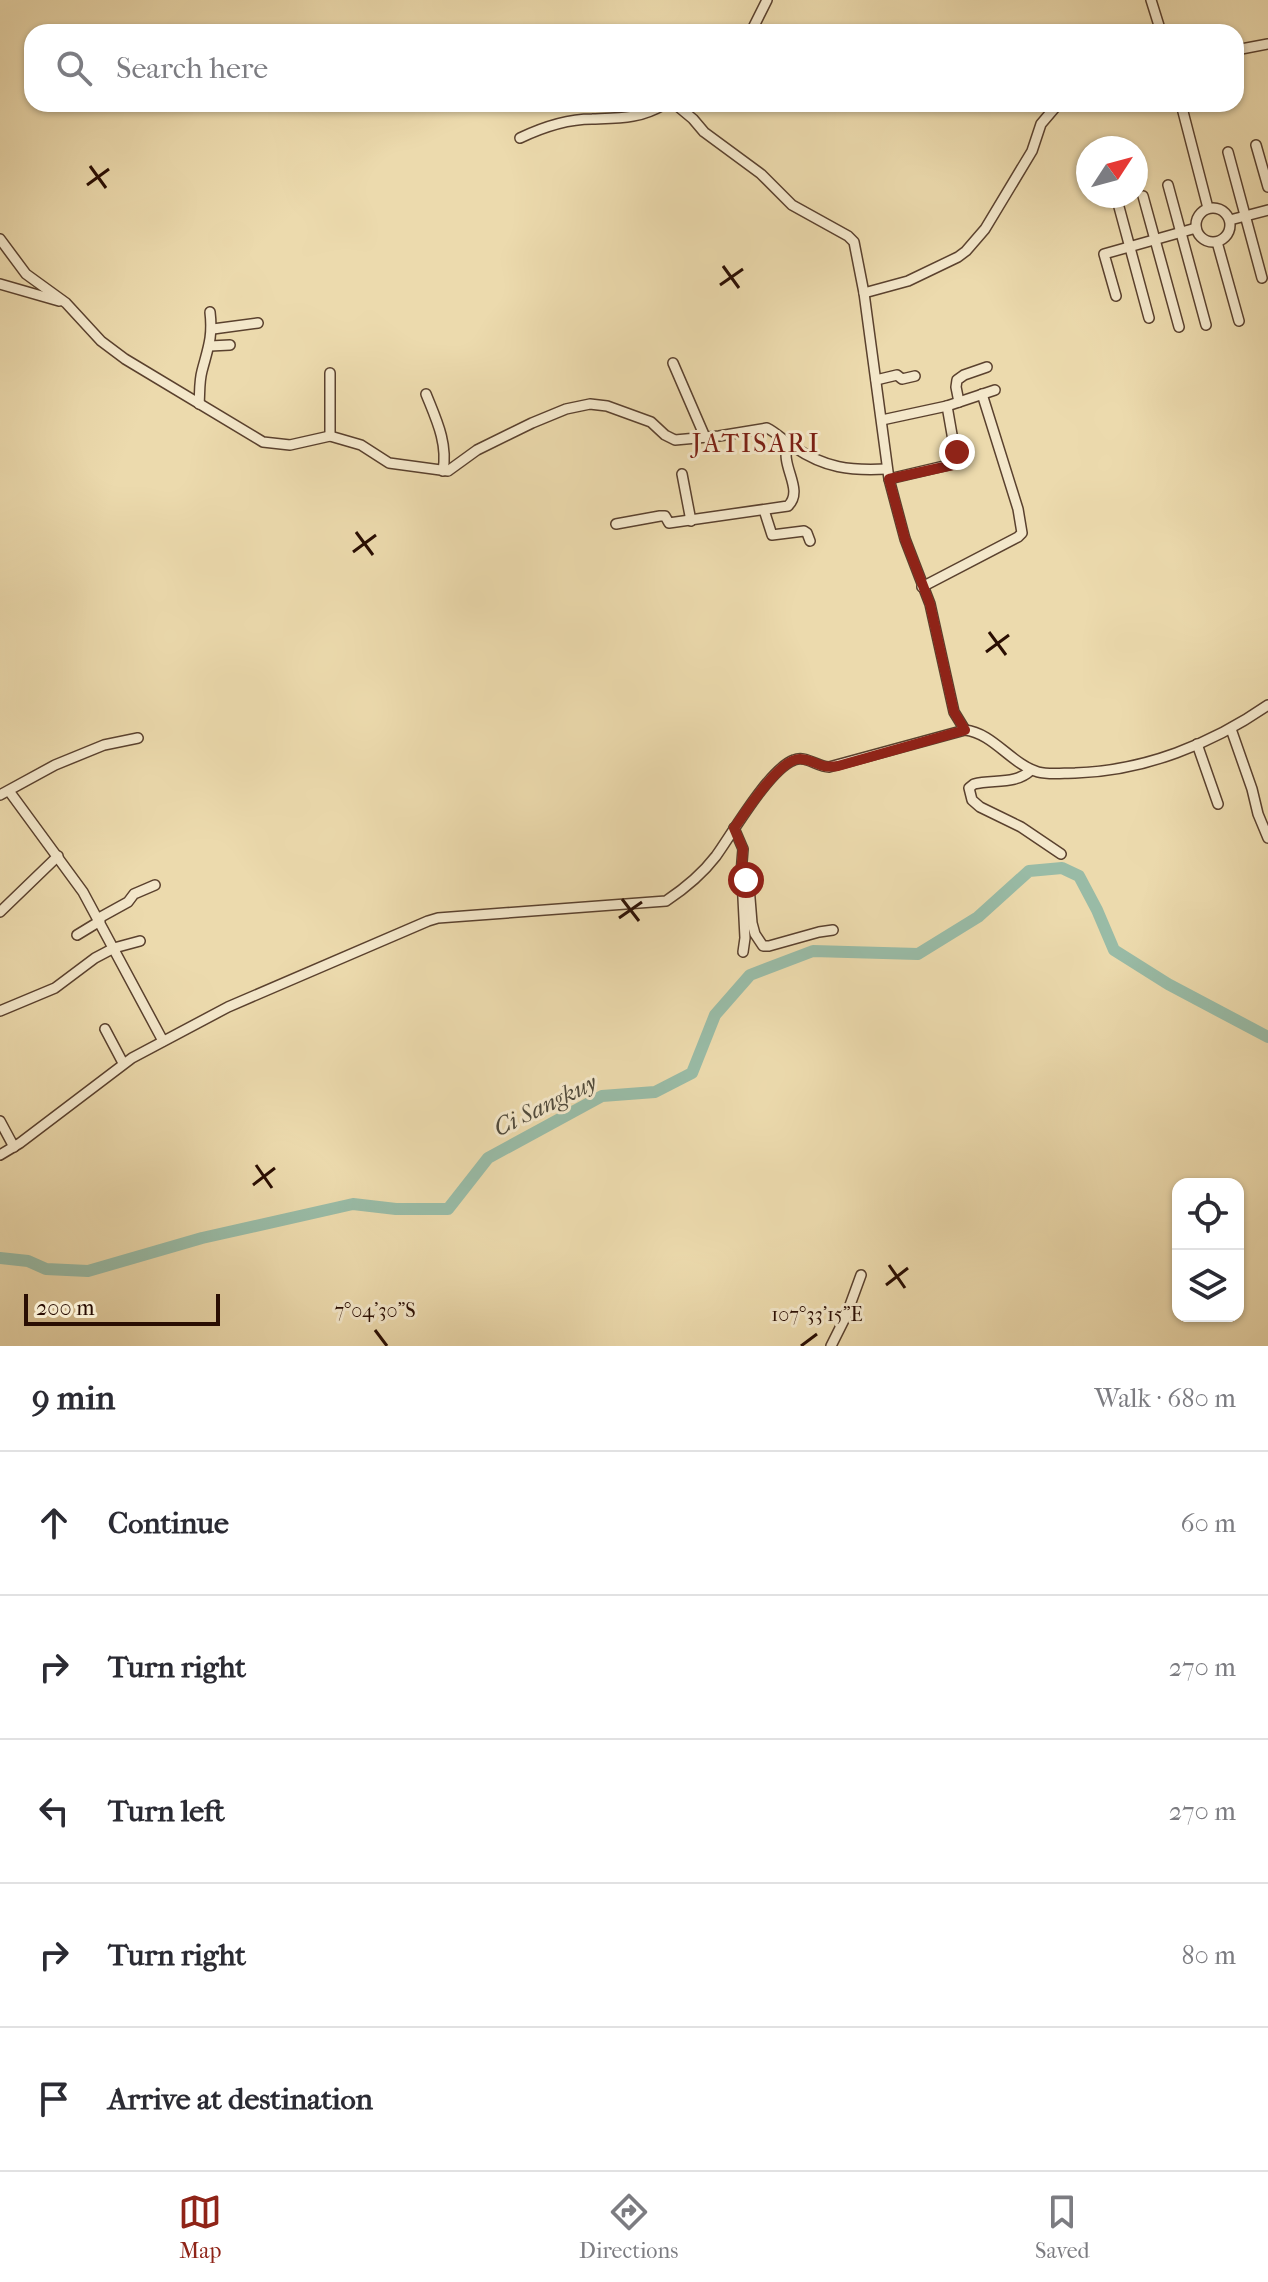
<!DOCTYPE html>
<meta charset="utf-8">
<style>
:root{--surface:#fff;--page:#f7f7f7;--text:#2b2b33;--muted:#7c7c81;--line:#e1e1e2;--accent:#8f2418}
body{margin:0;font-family:"IM FELL French Canon",serif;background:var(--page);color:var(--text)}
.controls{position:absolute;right:24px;bottom:24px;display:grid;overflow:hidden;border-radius:16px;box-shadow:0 2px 6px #0004}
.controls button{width:72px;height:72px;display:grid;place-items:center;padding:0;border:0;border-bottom:2px solid var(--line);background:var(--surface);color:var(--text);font:40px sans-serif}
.compass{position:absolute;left:1076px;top:136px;width:72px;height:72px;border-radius:50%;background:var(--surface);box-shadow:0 2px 6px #0004;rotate:54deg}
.scale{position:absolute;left:24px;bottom:20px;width:196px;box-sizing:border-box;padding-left:8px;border:4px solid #2a0e03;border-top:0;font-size:22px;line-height:28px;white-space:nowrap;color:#2a0e03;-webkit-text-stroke:6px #f3e7ca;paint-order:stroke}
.stop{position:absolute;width:24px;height:24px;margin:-18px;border:6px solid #8f2418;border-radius:50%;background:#fff}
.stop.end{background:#8f2418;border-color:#fff;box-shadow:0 2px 8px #0008}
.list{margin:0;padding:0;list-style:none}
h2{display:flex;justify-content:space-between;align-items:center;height:104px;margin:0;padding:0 32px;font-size:34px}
h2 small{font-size:26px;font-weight:400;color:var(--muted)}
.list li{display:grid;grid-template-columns:52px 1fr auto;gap:24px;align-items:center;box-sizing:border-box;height:144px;padding:0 32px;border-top:2px solid var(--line)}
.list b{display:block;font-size:30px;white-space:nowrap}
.list em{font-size:26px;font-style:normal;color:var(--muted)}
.icon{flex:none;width:44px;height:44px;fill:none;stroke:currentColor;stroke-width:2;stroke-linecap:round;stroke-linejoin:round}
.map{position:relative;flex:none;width:1268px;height:1346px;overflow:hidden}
.search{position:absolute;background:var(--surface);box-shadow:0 2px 6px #0004;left:24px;right:24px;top:24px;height:88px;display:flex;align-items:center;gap:20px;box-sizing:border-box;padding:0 28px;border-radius:24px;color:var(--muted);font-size:30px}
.sheet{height:824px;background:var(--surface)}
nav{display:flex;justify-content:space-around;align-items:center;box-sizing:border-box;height:112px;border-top:2px solid var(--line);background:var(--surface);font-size:22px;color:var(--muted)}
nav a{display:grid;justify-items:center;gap:4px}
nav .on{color:var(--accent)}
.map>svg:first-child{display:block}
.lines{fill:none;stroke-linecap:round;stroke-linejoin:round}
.river{stroke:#99bba6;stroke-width:12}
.minor-casing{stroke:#5a412e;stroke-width:12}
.minor{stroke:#f3e7ca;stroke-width:9}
.route{stroke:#8f2418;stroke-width:10}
.ticks{fill:none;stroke:#2a0e03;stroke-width:3}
.labels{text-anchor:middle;stroke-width:6;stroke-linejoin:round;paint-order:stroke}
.water-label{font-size:24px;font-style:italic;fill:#514b3c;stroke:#f3e7ca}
.quarter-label{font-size:26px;letter-spacing:2px;fill:#7a1f14;stroke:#f3e7ca}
.ticks-label{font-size:20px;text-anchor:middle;fill:#2a0e03;stroke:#f3e7ca;stroke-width:6;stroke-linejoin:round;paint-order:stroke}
</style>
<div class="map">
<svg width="1268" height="1346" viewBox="0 0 1268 1346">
<rect width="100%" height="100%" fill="#ecdaad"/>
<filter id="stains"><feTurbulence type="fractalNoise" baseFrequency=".0025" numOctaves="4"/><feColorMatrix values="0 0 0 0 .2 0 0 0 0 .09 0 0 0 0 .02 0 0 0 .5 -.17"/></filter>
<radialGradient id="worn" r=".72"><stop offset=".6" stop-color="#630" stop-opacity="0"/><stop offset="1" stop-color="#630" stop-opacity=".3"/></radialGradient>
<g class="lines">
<path class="river" d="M0,1258L28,1261L46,1269L88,1271L202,1238L353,1204L396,1209H448L488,1158L602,1096L655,1092L692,1073L715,1015L750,975L813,951L918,954L978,917L1029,871L1062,868L1079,876L1097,910L1114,950L1168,984L1268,1037"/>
<g class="minor-casing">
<g id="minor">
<path d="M1151,0L1161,32"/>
<path d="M751,32L767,0"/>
<path d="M1236,50L1268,44"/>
<path d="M675,104L693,119L704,132L761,174L792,205L848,236L854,242L864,293L889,479L905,539L930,604L954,712L965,730"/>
<path d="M1181,104L1208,208"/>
<path d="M520,138C541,128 568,119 592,119C621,118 639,119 665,104"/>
<path d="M1256,145L1268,187"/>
<path d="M1228,152L1262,278"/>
<path d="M1168,185L1206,325"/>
<path d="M1143,196L1179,327"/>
<path d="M1119,207L1149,318"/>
<circle cx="1213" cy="225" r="17"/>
<path d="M1230,220L1268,210"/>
<path d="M0,239L26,274L66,303L101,341L125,359L263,442L290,445L330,436L361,445L389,463L448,471L477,450L532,423L566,409L590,404L607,406L651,422L665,435L675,440L719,436L767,428C777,433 784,441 794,447C825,468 850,471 887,469"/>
<path d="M1217,242L1239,321"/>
<path d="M0,284L59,301"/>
<path d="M864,293L908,281L958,257L966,251L985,229L1032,151L1041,124L1058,104"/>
<path d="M1116,296L1104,254L1196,228"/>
<path d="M213,329L258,323"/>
<path d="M210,346L230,345"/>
<path d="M673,363L705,437"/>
<path d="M330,373V436"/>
<path d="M876,380L897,375L902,379L915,376"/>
<path d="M426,394C436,419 448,443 443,471"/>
<path d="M959,402L956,387L957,380L964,375L987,367"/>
<path d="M199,404C200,393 199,382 202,371C208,348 213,337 210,312"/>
<path d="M882,420L947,406L995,390"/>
<path d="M682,474L691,521"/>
<path d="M889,479L957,463L947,406"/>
<path d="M764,510L772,535L804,531L807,533L810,541"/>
<path d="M616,524L660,516H665L669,523L788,506C805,489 779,466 788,444"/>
<path d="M922,587L1018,537L1022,533L1018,509L982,394"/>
<path d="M1231,729L1252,789L1258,814L1268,838"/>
<path d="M1197,744L1218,804"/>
<path d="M1031,770C1016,785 993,779 974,784L969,788L972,800L980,807L1021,827L1061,854"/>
<path d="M9,791L83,892L163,1041"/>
<path d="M0,795L55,765L104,745L138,738"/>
<path d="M734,828L743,849L741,874L742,878L749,886L752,923L755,934L763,946H769L819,932L833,930"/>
<path d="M742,878L745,938L743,952"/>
<path d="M0,912L58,856"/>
<path d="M99,918L128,902L134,894L155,885"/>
<path d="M77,935L100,921"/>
<path d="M0,1011L55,988L95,958L114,948L140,941"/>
<path d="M105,1029L123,1063"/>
<path d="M0,1121L14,1147"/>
<path d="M0,1155L20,1143L132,1058L228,1007L428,921L438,918L666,901C684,889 703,873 716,856C732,834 769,769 794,760C806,755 817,767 829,767L965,730C993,733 1011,764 1038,772C1049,775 1063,773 1075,773C1144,771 1212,744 1268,705"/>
<path d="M831,1346L846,1316L861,1275"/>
</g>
</g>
<use href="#minor" class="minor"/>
</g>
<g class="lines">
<path class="route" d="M746,880L742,878L741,874L743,849L734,828C746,812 780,758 800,759C817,760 817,769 838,766L965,730L954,712L930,604L905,539L889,479L953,465L958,460L957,452"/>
</g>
<path class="ticks" d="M90,166L106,188M87,185L109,169M723,266L739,288M720,285L743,269M356,532L373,555M353,552L376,535M989,632L1006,655M986,652L1009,635M622,899L639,921M619,918L642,902M256,1165L272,1188M253,1185L275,1168M889,1265L905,1288M886,1285L908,1268M375,1330L387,1346M801,1346L817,1334"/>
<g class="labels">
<g class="water-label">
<text transform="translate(545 1105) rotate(-26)" y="8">Ci Sangkuy</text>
</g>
<g class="quarter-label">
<text x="756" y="452">JATISARI</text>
</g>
</g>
<g class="ticks-label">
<text x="375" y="1317">7°04'30"S</text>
<text x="817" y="1321">107°33'15"E</text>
</g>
<rect width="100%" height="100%" filter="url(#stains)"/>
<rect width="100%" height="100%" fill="url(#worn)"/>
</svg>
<div class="controls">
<button><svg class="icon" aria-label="locate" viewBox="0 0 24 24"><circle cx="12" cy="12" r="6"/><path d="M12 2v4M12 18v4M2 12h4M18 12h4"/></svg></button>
<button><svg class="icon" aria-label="layers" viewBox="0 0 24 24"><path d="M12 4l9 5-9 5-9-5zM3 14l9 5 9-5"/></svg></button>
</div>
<svg class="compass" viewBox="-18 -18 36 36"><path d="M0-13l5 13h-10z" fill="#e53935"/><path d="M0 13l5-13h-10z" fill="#7c7c81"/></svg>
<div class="scale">200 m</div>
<div class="stop" style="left:746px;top:880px"></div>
<div class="stop end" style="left:957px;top:452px"></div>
<div class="search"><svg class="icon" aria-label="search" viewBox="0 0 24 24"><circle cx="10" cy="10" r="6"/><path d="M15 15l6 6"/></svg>Search here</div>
</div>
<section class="sheet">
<h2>9 min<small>Walk · 680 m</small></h2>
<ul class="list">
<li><svg class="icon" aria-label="ahead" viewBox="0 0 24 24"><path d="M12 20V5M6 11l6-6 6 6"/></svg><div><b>Continue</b></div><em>60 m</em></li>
<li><svg class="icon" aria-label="right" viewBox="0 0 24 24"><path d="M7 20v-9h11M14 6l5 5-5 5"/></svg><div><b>Turn right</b></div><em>270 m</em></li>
<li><svg class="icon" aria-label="left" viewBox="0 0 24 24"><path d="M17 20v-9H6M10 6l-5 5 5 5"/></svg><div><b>Turn left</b></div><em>270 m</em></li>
<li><svg class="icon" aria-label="right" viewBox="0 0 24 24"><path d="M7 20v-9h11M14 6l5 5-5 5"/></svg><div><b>Turn right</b></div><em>80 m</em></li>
<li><svg class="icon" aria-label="arrive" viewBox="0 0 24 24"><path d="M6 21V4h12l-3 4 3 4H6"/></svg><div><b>Arrive at destination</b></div></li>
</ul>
</section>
<nav>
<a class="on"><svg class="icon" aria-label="map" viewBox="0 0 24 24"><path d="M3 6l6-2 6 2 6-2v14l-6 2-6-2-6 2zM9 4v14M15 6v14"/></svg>Map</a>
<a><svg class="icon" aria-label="directions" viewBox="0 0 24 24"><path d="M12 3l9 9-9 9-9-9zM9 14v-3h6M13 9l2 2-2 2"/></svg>Directions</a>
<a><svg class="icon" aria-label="saved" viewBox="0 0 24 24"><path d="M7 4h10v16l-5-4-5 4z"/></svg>Saved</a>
</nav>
